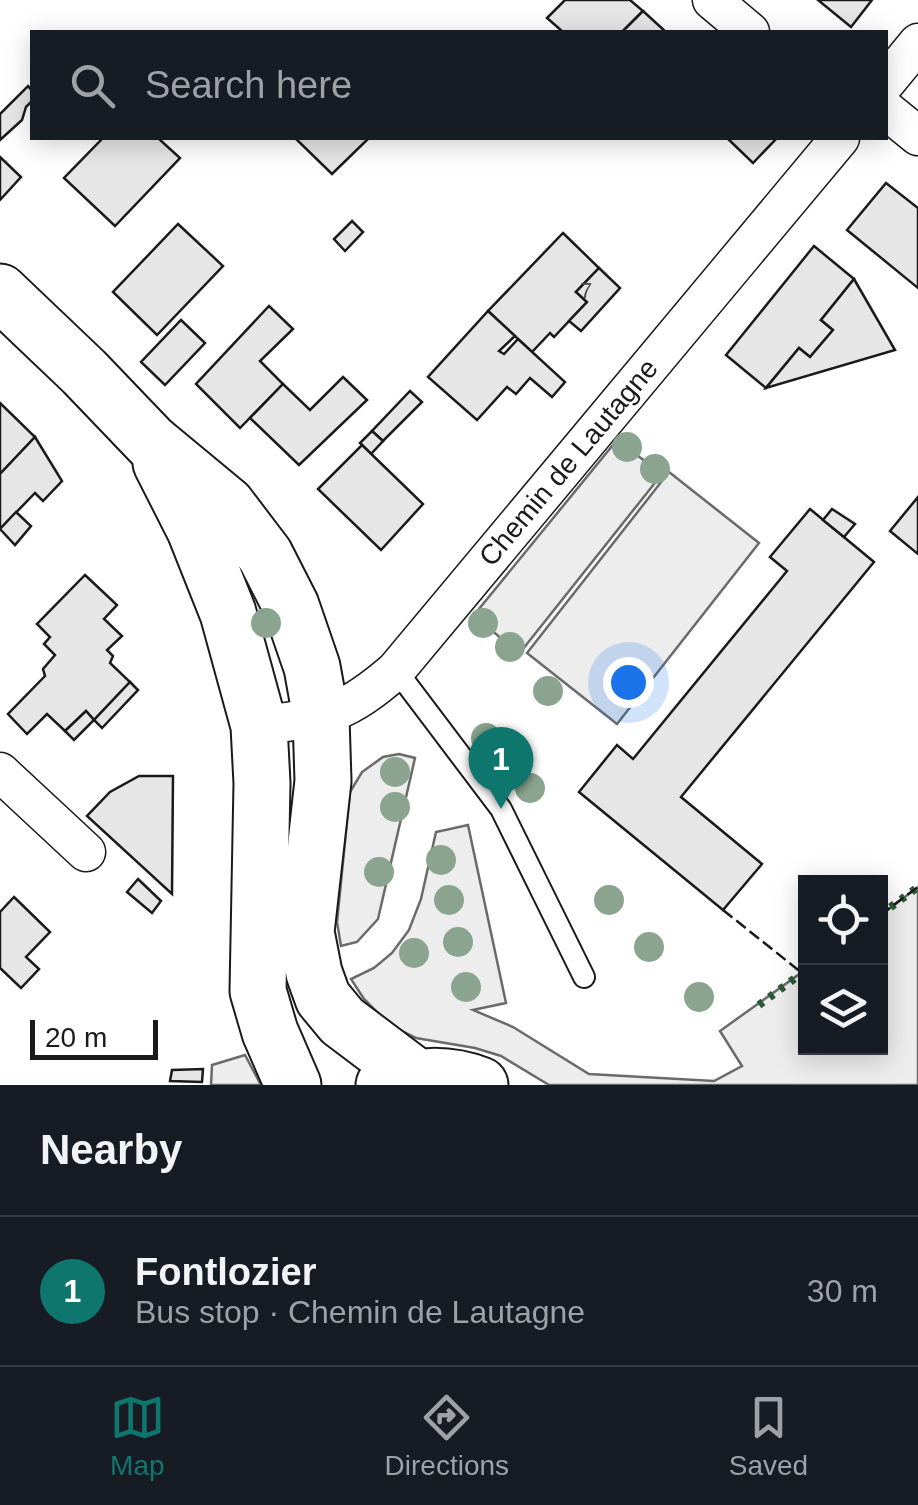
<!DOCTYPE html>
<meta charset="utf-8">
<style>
:root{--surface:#171b24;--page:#242831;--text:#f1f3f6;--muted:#9ea1a6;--line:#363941;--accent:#0f766e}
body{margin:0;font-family:Helvetica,sans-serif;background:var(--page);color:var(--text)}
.controls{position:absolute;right:30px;bottom:30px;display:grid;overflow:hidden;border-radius:0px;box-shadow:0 5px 25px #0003}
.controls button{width:90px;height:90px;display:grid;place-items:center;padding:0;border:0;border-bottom:2px solid var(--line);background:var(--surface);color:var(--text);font:50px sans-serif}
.scale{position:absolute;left:30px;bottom:25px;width:128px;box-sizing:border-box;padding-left:10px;border:5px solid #1a1a1a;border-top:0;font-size:28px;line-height:35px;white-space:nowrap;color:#1a1a1a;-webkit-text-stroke:8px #fff;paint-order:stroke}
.you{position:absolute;left:628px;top:682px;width:35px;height:35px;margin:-25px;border:8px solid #fff;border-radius:50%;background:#1a73e8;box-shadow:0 0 0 15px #1a73e833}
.badge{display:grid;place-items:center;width:65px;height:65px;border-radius:50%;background:var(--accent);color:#fff;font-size:32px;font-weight:700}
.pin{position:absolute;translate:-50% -82px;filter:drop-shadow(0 2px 5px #0008)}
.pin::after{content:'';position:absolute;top:52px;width:35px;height:30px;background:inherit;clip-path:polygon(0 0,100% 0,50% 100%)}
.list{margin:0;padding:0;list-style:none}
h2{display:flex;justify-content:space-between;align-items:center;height:130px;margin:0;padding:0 40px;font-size:42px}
h2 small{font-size:32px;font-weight:400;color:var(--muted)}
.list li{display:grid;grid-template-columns:65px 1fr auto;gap:30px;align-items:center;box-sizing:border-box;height:150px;padding:0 40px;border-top:2px solid var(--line)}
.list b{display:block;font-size:38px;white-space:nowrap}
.list p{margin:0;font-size:32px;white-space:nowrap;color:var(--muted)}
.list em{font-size:32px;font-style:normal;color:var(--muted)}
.icon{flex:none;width:55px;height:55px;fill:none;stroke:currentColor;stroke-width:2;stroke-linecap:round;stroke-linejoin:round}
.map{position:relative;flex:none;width:918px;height:1085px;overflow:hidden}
.search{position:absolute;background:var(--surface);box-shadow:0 5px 25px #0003;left:30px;right:30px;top:30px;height:110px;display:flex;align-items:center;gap:25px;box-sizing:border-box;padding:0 35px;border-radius:0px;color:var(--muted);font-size:38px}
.sheet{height:280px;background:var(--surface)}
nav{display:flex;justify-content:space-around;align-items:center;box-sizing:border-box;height:140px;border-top:2px solid var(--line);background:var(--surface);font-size:28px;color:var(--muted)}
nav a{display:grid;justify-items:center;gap:5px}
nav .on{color:var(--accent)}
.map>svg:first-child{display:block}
.built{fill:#ededed;stroke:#6a6a6a;stroke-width:2.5}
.building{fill:#e6e6e6;stroke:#1a1a1a;stroke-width:2.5}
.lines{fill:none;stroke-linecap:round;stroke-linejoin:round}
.lane-casing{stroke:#1a1a1a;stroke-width:24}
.street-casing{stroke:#1a1a1a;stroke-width:41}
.secondary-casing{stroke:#1a1a1a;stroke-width:59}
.primary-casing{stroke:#1a1a1a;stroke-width:59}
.lane{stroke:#fff;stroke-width:20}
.street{stroke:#fff;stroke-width:38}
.secondary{stroke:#fff;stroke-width:55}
.primary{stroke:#fff;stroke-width:55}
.hedge{stroke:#2b5a34;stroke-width:8;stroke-dasharray:5 8;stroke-linecap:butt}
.fence{stroke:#1a1a1a;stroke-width:2.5;stroke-dasharray:12 5;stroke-linecap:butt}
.tree{fill:#8aa48f}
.labels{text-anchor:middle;stroke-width:8;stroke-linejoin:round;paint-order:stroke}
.number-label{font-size:22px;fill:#4d4d4d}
.street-label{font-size:28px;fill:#1a1a1a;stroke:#fff}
</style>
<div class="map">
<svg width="918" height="1085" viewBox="0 0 918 1085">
<rect width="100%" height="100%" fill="#fff"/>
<g class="built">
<path d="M617,440L662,474L519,654L474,615Z"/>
<path d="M669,472L759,543L617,724L527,653Z"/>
<path d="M399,754L415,758L378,919L357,942L341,946L337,922L350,792L362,772L383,757Z"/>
<path d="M468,825L506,1003L473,1010L513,1027L589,1074L714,1081L742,1066L720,1031L805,970L806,1048H880L881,915L918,887V1085H549L501,1056L475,1048L416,1038L391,1026L364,999L351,979L374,968L392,953L409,930L421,899L436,832Z"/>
<path d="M245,1055L261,1085H211L212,1065Z"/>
</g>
<g class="building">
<path d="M565,0H630L643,11L622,32H563L547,18Z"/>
<path d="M818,0H872L851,27Z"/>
<path d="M643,11L666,32H622Z"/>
<path d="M28,86L32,91V101L26,107L22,120L0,140V114Z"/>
<path d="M103,138H158L180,158L115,226L64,178Z"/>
<path d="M295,138H369L332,174Z"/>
<path d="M727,138H777L753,163Z"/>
<path d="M0,157L21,177L0,200Z"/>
<path d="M886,183L918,208V288L847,230Z"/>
<path d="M352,221L363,232L345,251L334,239Z"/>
<path d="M178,224L223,266L157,335L113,292Z"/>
<path d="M563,233L599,268L576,292L587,302L554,337L550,333L532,352L488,311Z"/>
<path d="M814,246L854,279L821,320L833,330L810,357L799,348L766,388L726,355Z"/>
<path d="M599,268L620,288L581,331L569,321L587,302L576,292Z"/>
<path d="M854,279L895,350L766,388L799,348L810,357L833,330L821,320Z"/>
<path d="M269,306L293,329L260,361L283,384L240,428L196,384Z"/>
<path d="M488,311L515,336L499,351L504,354L518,339L565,382L552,397L530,378L516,394L507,387L477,420L428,377Z"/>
<path d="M181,320L205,343L165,385L141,362Z"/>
<path d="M343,377L367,400L299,465L250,418L283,384L310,410Z"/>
<path d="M410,391L422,402L383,441L372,431Z"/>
<path d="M0,403L35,437L0,474Z"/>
<path d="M372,431L383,441L371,454L360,443Z"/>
<path d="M35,437L62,481L43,501L35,493L0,529V474Z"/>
<path d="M362,445L423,504L381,550L318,489Z"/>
<path d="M918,497V554L890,531Z"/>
<path d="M810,509L874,562L681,797L762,864L723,910L579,792L617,745L633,759L787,571L770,557Z"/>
<path d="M832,509L855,524L844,537L823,520Z"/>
<path d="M16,512L31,526L15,545L0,529Z"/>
<path d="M85,575L117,605L104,619L122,636L107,650L113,656L110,663L130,682L94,720L86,711L65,731L47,714L27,734L8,714L45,676L43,669L55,655L44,644L50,637L37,624Z"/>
<path d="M130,682L138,690L102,728L94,720Z"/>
<path d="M86,711L94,720L74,740L65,731Z"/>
<path d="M139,776H173L172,894L87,816L110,792Z"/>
<path d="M138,879L161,901L152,913L127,892Z"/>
<path d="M14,897L50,932L26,957L39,969L21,988L0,968V912Z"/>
<path d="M203,1069L202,1082L170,1081L172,1070Z"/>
</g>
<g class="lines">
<g class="lane-casing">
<path id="lane" d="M396,670L501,809L584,977"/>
</g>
<g class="street-casing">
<g id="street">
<path d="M712,0L750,32"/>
<path d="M886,82L918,43"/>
<path d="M886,110L918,136"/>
<path d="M259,726C327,716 343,716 396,670L840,138"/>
<path d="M0,772L86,852"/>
</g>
</g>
<g class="secondary-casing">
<g id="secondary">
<path d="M0,292L84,372L151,442L227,505L265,555L291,606L312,667L321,717L323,781L306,932L314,973L323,998L342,1021L415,1076"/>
<path d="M161,463L195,530L228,613L259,726L262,783L258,991L270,1032L293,1085"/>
</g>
</g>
<g class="primary-casing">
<path id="primary" d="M384,1085C417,1075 446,1072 480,1085"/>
</g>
<use href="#lane" class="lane"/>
<use href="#street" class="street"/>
<use href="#secondary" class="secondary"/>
<use href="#primary" class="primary"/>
<g class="hedge">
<path d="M880,915L918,887"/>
<path d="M759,1005L806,970"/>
</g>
<g class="fence">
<path d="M723,910L802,973L806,970"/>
<path d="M880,915L918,887"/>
</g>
</g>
<g class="tree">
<circle cx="627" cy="447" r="15"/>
<circle cx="655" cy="469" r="15"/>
<circle cx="266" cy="623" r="15"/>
<circle cx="483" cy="623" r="15"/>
<circle cx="510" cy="647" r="15"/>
<circle cx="548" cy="691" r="15"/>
<circle cx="486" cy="738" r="15"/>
<circle cx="395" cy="772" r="15"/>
<circle cx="530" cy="788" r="15"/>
<circle cx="395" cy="807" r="15"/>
<circle cx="441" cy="860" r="15"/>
<circle cx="379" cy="872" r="15"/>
<circle cx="449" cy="900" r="15"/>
<circle cx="609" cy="900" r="15"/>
<circle cx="458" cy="942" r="15"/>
<circle cx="649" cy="947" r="15"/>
<circle cx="414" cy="953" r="15"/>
<circle cx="466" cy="987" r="15"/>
<circle cx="699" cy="997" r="15"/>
</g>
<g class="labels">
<g class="number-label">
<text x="586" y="298">7</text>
</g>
<g class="street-label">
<text transform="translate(568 462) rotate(-50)" y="10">Chemin de Lautagne</text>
</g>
</g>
</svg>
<div class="controls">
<button><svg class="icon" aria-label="locate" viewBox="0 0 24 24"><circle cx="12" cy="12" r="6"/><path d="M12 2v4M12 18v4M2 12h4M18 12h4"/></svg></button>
<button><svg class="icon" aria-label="layers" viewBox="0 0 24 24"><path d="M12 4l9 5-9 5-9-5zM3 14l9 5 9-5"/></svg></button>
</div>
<div class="scale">20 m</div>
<div class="you"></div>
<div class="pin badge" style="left:501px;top:809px">1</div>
<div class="search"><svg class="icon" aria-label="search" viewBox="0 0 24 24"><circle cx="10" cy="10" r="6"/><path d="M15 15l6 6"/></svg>Search here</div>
</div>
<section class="sheet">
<h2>Nearby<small></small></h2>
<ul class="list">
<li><span class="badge">1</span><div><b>Fontlozier</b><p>Bus stop · Chemin de Lautagne</p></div><em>30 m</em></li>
</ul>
</section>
<nav>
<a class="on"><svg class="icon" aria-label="map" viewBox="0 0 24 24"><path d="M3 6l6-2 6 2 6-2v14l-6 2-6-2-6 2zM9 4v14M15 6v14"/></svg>Map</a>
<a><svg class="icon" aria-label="directions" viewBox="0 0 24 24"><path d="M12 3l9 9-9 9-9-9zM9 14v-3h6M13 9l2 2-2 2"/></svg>Directions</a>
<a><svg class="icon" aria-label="saved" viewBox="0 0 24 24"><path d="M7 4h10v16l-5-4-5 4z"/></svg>Saved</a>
</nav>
